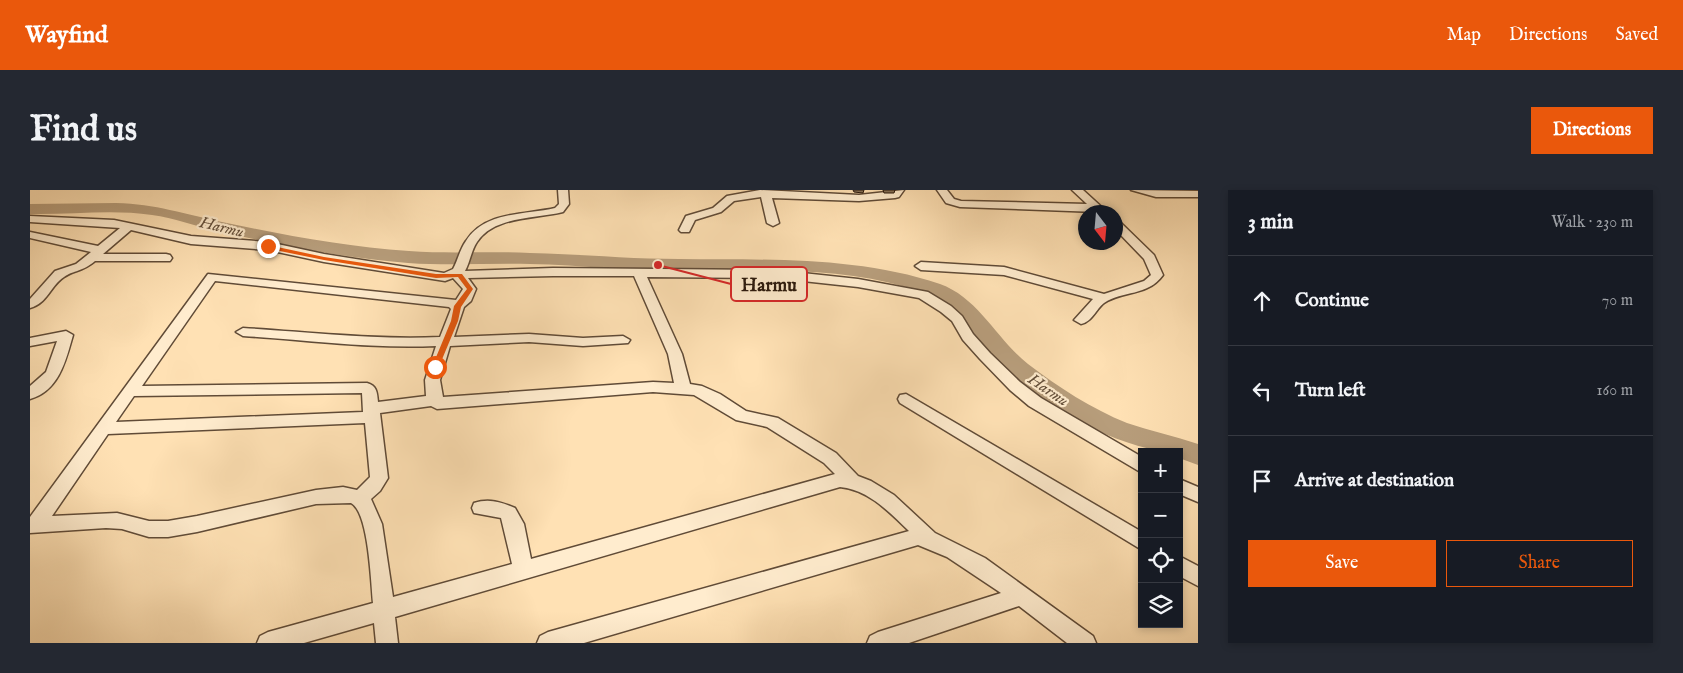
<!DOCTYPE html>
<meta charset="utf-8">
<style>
:root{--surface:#171b24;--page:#242831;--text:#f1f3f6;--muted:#9ea1a6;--line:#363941;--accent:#ea580c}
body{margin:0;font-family:"IM FELL English",serif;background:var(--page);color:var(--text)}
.controls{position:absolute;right:15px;bottom:15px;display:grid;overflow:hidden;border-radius:0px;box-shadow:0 2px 8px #0003}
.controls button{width:45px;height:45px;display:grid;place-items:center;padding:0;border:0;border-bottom:1px solid var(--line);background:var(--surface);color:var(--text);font:25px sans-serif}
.compass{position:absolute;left:1048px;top:15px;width:45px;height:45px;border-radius:50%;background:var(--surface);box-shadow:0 2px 8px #0003;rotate:164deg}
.stop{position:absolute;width:15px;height:15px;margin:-11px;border:4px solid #ea580c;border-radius:50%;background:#fff}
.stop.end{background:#ea580c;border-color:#fff;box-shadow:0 1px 5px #0008}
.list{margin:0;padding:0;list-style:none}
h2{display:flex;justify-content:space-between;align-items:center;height:65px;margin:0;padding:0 20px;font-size:21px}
h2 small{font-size:16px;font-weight:400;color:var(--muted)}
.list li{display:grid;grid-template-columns:32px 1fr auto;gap:15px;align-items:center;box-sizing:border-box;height:90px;padding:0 20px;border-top:1px solid var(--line)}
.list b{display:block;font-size:19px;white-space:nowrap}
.list em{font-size:16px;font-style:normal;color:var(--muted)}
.actions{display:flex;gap:10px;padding:15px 20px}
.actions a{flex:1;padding:11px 0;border:1px solid var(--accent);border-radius:0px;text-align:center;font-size:18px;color:var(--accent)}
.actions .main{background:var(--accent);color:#fff}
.icon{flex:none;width:28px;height:28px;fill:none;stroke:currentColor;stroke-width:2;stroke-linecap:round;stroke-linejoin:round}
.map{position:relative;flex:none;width:1168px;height:453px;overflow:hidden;border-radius:0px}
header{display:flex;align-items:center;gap:30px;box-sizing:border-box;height:70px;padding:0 25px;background:var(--accent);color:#fff}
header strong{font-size:24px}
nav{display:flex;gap:28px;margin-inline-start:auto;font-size:18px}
.intro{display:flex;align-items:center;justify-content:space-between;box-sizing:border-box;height:120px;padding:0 30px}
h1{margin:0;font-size:35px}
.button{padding:12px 22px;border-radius:0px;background:var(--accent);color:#fff;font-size:18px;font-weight:700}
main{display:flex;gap:30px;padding:0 30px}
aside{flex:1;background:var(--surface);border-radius:0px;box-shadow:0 2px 8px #0003}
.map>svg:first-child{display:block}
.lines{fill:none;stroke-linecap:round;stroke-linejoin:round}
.river{fill:#b79d7b;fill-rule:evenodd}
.street-casing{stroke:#604b37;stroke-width:3}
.street{fill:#ffecce;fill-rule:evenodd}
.wall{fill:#846f56;stroke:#2b190d}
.route{fill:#ea580c}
.labels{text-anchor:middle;stroke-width:4.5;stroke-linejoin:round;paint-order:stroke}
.far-water-label{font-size:16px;font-style:italic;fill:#634e39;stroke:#ffecce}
.leader{fill:none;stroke:#d62828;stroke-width:2}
.callout-dot{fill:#d62828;stroke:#ffecce;stroke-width:2}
.callout{fill:#ffecce;stroke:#d62828;stroke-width:2}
.callout-label{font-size:19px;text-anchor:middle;font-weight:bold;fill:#2b190d}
</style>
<header>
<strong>Wayfind</strong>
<nav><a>Map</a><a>Directions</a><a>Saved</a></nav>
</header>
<div class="intro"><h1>Find us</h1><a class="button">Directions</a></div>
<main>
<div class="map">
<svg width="1168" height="453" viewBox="0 0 1168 453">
<rect width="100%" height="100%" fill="#ffe1b4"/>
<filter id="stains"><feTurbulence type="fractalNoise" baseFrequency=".004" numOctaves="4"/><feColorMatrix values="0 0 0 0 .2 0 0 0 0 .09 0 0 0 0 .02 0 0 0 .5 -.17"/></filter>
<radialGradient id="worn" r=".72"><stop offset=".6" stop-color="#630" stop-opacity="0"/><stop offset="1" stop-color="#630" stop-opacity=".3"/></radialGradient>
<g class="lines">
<path class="river" d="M86,13C126,14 154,24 192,32C254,45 316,57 379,61C419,64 459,61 500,63C549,64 599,69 649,69C736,70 826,66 910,94C949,108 967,150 998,174C1028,197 1062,219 1097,233C1120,241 1145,246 1168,254V275L1149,268V262C1091,262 1014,216 972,176C935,140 931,113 876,97C805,76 726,81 652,81C601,81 551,75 500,74C460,73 419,76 378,73C314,68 250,55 186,41C165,36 144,28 122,25C81,19 40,25 0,24V14Z"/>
<g class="street-casing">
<g id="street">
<path d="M528,0H538L539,14L533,22C505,29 464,26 447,52C441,61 440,72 435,81L523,78L745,80L828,89L898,102L921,116L932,126L943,144L960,163L990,192L1011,208L1112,267V283L999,216L980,200L950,169L933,150L922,131L911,122L889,108L828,97L745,88L617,87L652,164L660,194L672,196L690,204L716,221L748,228L806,263L828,286L841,291L864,305L905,343L955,368L1063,446L1066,453H1037L989,416L879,453H837L840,446L848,442L971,403L917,367L888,355L554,453H507L510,446L518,442L879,341C859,322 839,300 810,297L365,427L368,453H346L344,433L274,453H227L230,446L238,442L343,413C341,394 339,322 321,313L286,314L167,342L138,347H119L92,339L76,338L0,343V327L178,84L426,110L433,99L423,88L415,91L294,72L238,60L161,54L101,40L73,64H136L140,65L142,68L140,71H65C52,82 44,80 34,87C20,96 18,113 0,118V109L25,81L46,74L61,62L0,48V42L68,56L90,38L0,32V26L84,30L161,46L238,52L294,64L414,83L423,79C428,70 430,59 436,51C455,21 495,25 525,18L529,14ZM523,86H604L638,164L644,193L623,192L413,207L410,190L420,156L499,152L553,156L598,153L600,150L593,146L553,148L499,144L424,147L434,117L441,111L446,99L438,88ZM185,91L419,117L421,119L410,147C344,150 279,142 213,138L206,142L213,146C278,150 341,159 406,156L395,190L396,206L348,212C347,202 347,196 337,193L112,196ZM623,202L664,205L706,230L737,237L794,273L805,284L501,369L494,334L485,318C471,312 459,308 444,313L442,318L444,323L471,328L482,374L363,407L352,334L341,309L350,301L358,288L350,223L401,216L407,219ZM332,203L333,222L86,232L104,206ZM335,233L340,287L327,300L313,297L286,300L167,326L138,331H119L87,323L22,326L78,244Z"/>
<path d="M730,0L829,5L874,0L869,7L865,8L829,11L742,8L749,33L743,36L737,33L731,7L704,11L691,22L665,30L659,42H651L649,40L656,26L683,18L697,6Z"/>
<path d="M907,0H917L924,9L931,11L1057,14L1042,0H1053L1075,20L1074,22H1067L930,17L916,13Z"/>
<path d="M1101,0L1168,1V7H1126Z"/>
<path d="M1086,31L1090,32L1124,65L1133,85C1117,107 1093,100 1074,113C1066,119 1062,132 1051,134L1044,130L1063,109L974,85L891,80L885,76L891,72L974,77L1074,104L1114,91L1121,85L1114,69L1086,40Z"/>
<path d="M36,141L43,145C36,170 29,201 0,209V196L16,182L27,151L0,156V148Z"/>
<path d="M876,204L1112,342V360L870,213L868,209L870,205Z"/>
<path d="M1149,289L1168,297V312L1149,304Z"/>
<path d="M1149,366L1168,376V396L1149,386Z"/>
</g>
</g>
<use href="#street" class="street"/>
</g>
<g class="wall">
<path d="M823,0H834L833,3L824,2Z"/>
<path d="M853,0H865L864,3H854Z"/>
</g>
<path class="route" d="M238,55L294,67L406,84H432L443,99L431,117L428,131L408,179L402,177L421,131L424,116L437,99L428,87L406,88L294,70L235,58Z"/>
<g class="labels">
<g class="far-water-label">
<text transform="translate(192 36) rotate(13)" y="6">Harmu</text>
<text transform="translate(1019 199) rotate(34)" y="6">Harmu</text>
</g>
</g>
<path class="leader" d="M628 75L701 94"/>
<circle class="callout-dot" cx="628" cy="75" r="5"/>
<rect class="callout" x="701" y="77" width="76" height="34" rx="5"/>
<g class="callout-label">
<text x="739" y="101">Harmu</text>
</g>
<rect width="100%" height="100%" filter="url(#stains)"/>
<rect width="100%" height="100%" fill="url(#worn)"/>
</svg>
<div class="controls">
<button>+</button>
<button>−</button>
<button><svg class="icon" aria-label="locate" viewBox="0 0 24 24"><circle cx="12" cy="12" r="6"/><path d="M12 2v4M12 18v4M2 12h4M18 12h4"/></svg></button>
<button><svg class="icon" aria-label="layers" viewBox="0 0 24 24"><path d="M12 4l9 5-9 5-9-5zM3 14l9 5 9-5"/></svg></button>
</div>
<svg class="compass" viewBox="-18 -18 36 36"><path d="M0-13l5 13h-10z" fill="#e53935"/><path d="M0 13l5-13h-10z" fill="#9ea1a6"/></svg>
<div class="stop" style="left:405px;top:177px"></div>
<div class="stop end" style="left:238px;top:56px"></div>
</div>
<aside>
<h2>3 min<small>Walk · 230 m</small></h2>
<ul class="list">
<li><svg class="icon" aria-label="ahead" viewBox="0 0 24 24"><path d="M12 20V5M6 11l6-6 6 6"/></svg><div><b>Continue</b></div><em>70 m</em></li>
<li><svg class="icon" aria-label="left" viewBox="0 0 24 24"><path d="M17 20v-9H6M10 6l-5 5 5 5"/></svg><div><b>Turn left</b></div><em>160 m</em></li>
<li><svg class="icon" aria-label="arrive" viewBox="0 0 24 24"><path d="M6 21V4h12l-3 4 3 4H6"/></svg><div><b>Arrive at destination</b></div></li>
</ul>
<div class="actions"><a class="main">Save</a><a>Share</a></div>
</aside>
</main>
